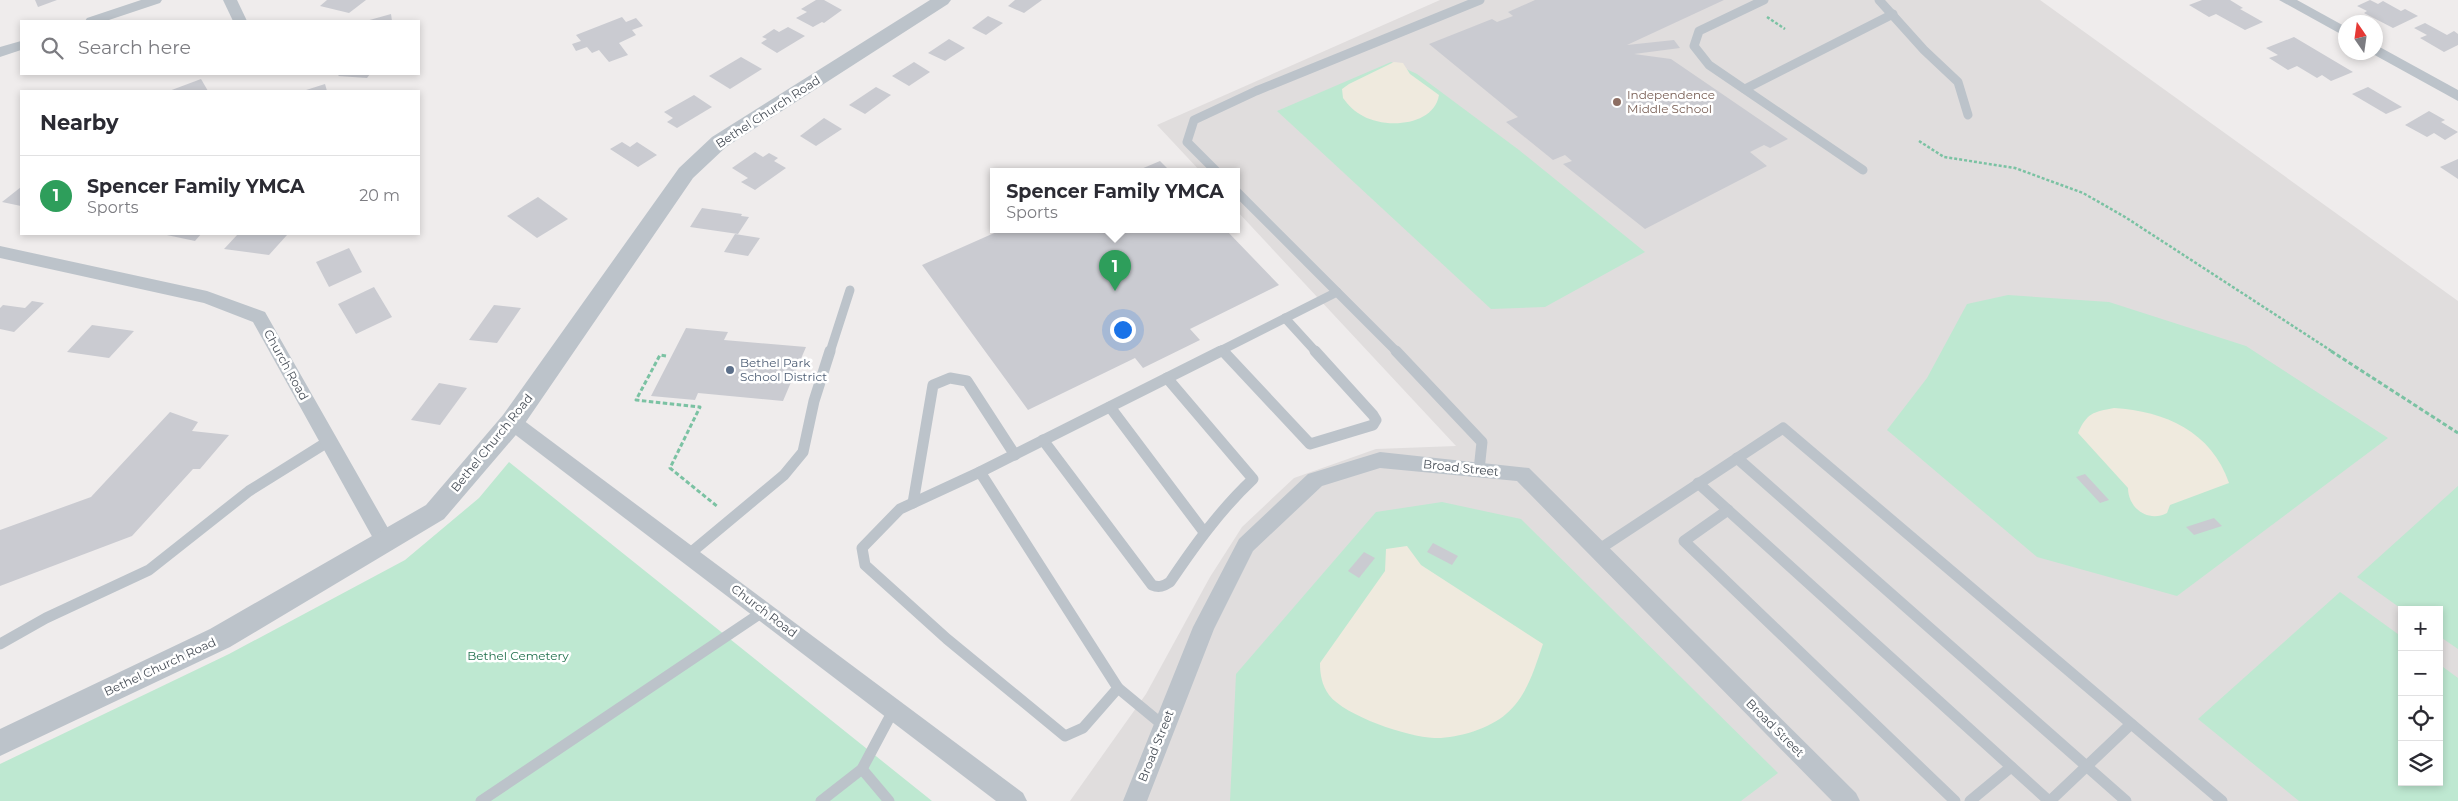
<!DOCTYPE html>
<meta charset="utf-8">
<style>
:root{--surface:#fff;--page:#f2f2f3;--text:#2b2b33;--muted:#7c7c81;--line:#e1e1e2;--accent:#2d68c8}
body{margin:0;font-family:Montserrat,sans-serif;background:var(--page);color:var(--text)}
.controls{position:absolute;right:15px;bottom:15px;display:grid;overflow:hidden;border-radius:0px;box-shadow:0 2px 8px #0003}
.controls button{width:45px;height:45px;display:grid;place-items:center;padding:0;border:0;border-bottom:1px solid var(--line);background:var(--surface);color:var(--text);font:25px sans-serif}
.compass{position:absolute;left:2338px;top:15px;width:45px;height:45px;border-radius:50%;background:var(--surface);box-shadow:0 2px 8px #0003;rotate:347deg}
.you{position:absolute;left:1122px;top:329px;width:18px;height:18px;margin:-12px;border:4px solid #fff;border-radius:50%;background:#1a73e8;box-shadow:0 0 0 8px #1a73e833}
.badge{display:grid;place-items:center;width:32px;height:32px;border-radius:50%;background:var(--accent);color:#fff;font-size:16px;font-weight:700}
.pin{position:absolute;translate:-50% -41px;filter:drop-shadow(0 1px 2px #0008)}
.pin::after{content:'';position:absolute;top:26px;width:18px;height:15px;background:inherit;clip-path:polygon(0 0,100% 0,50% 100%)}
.popup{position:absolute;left:990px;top:168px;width:250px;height:65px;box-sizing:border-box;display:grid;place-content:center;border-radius:0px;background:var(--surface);filter:drop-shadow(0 1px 4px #0005);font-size:16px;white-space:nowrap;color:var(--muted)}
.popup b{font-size:19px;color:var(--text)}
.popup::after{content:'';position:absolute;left:50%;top:100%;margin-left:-10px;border:10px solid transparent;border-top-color:var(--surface)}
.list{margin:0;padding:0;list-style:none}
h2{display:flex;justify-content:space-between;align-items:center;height:65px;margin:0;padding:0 20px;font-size:21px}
h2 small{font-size:16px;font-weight:400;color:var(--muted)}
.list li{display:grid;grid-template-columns:32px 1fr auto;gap:15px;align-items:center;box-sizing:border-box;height:80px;padding:0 20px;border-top:1px solid var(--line)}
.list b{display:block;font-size:19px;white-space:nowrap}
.list p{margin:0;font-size:16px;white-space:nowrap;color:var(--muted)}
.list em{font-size:16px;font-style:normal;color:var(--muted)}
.icon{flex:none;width:28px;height:28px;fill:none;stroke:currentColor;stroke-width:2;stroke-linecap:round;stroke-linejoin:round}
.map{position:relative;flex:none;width:2458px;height:801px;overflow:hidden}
.search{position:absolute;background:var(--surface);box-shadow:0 2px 8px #0003;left:20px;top:20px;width:400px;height:55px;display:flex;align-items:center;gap:12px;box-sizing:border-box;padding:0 18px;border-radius:0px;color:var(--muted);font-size:19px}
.panel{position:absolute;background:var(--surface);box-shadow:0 2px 8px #0003;left:20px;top:90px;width:400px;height:145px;border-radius:0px}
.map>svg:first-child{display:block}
.education{fill:#e0dddd;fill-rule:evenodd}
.green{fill:#bee8d1}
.sand{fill:#efeade}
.building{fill:#cacbd1}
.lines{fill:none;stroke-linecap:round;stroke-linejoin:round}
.path-far1{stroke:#7bc2a3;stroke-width:2.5;stroke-dasharray:3 2;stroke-linecap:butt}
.path{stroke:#7bc2a3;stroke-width:3;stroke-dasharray:4.5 2.5;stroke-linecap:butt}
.service-far1{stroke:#bcc3ca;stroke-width:9}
.service{stroke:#bcc3ca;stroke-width:11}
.minor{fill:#bcc3ca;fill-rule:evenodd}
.tertiary{fill:#bcc3ca;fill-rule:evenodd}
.education-dot{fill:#8d6e63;stroke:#fff;stroke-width:2}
.service-dot{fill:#5c6f8a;stroke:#fff;stroke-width:2}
.labels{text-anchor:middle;stroke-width:5;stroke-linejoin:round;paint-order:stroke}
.education-label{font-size:12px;fill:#785e54;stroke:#fff;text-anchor:start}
.street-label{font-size:12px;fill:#474e57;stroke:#fff}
.service-label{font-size:12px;fill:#4e5e75;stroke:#fff;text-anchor:start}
.park-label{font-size:12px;fill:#206f4c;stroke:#fff}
</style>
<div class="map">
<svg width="2458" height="801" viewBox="0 0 2458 801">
<rect width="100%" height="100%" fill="#efecec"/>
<path class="education" d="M1440,0H2040L2458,301V801H1070L1146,694L1210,577L1242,527L1294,478L1376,449L1456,446L1236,210V172H1201L1157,125ZM2402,610H2439V782H2402Z"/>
<g class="green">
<path d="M1391,62L1417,74L1519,150L1645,252L1545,307L1491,309L1277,111Z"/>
<path d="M2008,295L2109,302L2246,346L2388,438L2177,596L2037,557L1887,430L1927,378L1967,304Z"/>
<path d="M509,462L932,801H0V764L229,654L405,560L479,498Z"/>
<path d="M2458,486V649L2439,636V610H2403L2357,577Z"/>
<path d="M1442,502L1521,519L1778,773L1741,801H1230L1236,674L1376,512Z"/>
<path d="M2340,592L2402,637V782H2439V664L2458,678V801H2299L2198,719Z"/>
</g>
<g class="sand">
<path d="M1394,62L1403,63L1410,74L1439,95C1434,126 1386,129 1363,116C1355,112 1348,105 1343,98L1342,89L1349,84Z"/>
<path d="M2114,408C2165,411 2212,432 2229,483L2170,505L2167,513C2148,523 2128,508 2128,488L2078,433C2087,413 2093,412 2114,408Z"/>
<path d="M1407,546L1421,565L1543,644C1534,670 1527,696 1506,714C1489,729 1455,739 1434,738C1408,737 1345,716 1329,695C1322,685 1320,675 1320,663L1385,571L1386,549Z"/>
</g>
<g class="building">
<path d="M35,0H57L38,7Z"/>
<path d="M327,0H366L349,13L320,6Z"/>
<path d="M816,0H824L842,10L824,23L822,22L813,27L796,18L807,12L801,9Z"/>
<path d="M1015,0H1042L1024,13L1008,6Z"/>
<path d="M1535,0H1724L1627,45L1674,40L1680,48L1634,54L1671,59L1788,139L1770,148L1764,145L1750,152L1767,166L1645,229L1563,164L1572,161L1565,155L1553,160L1506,122L1518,117L1429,44L1492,19L1497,22L1513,16L1508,12Z"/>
<path d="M2202,0H2230L2243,8L2240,9L2263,22L2245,30L2216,14L2209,17L2189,5Z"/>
<path d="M2370,0L2378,4L2383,1L2401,11L2405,9L2418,16L2393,28L2364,13L2367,11L2357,6Z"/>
<path d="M391,14L392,21H366Z"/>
<path d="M988,16L1003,23L986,35L972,28Z"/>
<path d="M622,17L626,22L636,18L643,26L632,30L636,35L619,43L628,55L609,62L599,50L592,53L587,47L576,51L572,44L581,41L576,35Z"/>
<path d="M2425,23L2447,35L2454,31L2458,34V45L2444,52L2420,38L2427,35L2414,28Z"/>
<path d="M788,27L805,36L777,53L761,43L767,39L762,37L774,29L779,32Z"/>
<path d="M2294,37L2353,72L2331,81L2322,75L2317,78L2297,66L2288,70L2269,58L2278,55L2266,48Z"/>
<path d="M949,39L965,48L945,61L928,53Z"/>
<path d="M741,57L762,69L730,89L709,76Z"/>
<path d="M914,62L930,72L909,86L892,76Z"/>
<path d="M340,74H370L367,78L338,76Z"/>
<path d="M201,79L208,91H169Z"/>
<path d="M325,84L327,91H303Z"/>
<path d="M876,87L891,95L865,114L849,105Z"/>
<path d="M2368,87L2402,107L2386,114L2352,94Z"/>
<path d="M694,95L712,107L677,128L667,122L673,118L664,112Z"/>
<path d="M2429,111L2445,120L2441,122L2458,132L2445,140L2434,133L2427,137L2405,125Z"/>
<path d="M824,118L842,129L816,146L800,136Z"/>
<path d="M622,142L630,147L637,142L657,155L638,167L610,149Z"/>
<path d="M755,152L763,157L769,153L778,158L774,161L786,168L755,190L741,182L748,178L732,168Z"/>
<path d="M2458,159V179L2440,167Z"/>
<path d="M1160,161L1171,172H1134Z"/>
<path d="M21,187V206L2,202Z"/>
<path d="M538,197L568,219L537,238L507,216Z"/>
<path d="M702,208L742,214L741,216L749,217L738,234L690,227Z"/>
<path d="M1001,230H1226L1279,285L1190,329L1200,340L1143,368L1135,358L1028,410L922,265Z"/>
<path d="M162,234H201L195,241Z"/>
<path d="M238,234H279L287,235L269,255L224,249Z"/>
<path d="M735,234L760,238L748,256L724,252Z"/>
<path d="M349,248L362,272L329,287L316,262Z"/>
<path d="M374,287L392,317L356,334L338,304Z"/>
<path d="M32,301L44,303L14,332L0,329V308L3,305L25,308Z"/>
<path d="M494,305L521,308L497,343L469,340Z"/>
<path d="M92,325L134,331L109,358L67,352Z"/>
<path d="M686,328L728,332L724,340L806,347L783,401L698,393L695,400L651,396Z"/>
<path d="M439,383L467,388L440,425L411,420Z"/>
<path d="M170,412L198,422L192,431L229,435L200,469H193L132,536L0,586V530L91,497Z"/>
<path d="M2085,474L2109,500L2100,503L2076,477Z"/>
<path d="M2214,518L2222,526L2194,535L2186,527Z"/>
<path d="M1433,543L1458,556L1452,565L1427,552Z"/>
<path d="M1364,552L1375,558L1359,578L1348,571Z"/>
</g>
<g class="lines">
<g class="path-far1">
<path d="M1767,17L1785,29"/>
<path d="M1919,141L1944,157L2015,168L2083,193L2125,217L2333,352"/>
</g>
<g class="path">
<path d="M2331,351L2458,433"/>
<path d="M666,356L660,355L636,400L700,407L670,468L718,507"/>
</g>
<g class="service-far1">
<path d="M1764,0L1699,31L1694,46L1709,65L1863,170"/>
<path d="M1879,0L1924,50L1958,82L1968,115"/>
<path d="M1745,89L1893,14"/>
<path d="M1217,172L1187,142L1194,120L1256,91L1480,0"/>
<path d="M1236,191L1397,352"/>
<path d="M1285,318L1316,352"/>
<path d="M1222,350L1224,352"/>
<path d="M830,352L850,290"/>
<path d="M1218,352L1337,292"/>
</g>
<g class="service">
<path d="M1223,351L1310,444L1373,425L1376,420L1373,415L1315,351"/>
<path d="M1396,351L1482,442L1479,470"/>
<path d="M1110,407L1204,532"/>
<path d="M1043,440L1152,585C1159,588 1164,586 1170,582C1195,545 1220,510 1253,479L1167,378"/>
<path d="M1737,458L2126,801"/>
<path d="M980,472L900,509L862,548L865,565L947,639L1065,736L1083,728L1118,688"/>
<path d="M1698,483L2049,801"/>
<path d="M913,503L933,385L950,378L967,381L1015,455"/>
<path d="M1728,510L1684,541L1955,801"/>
<path d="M1598,550L1783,428L2222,801"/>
<path d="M688,555L784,475L803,452L814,401L830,351"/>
<path d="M0,644L46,618L149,570L249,491L329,441"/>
<path d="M1164,726L1118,688L980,472L1221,351"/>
<path d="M862,769L889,801"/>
<path d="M481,801L764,611"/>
<path d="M821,801L862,769L894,709"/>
<path d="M1970,801L2011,767"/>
<path d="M2050,801L2131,724"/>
</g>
<g class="minor">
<path d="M141,0H162L160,3L106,21H85L87,18Z"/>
<path d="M223,0H237L247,21H233Z"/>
<path d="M2279,0H2297L2346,27V37Z"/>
<path d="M21,41V50L0,57V47Z"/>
<path d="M2376,45L2458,90V101L2371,53L2376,52Z"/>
<path d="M0,246L207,291L265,312L393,537L396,543L393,549L386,552L379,549L253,322L204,303L0,258Z"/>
<path d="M512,415L519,417L1023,793L1027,801H996L505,427L503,422L505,417Z"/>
<path d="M1380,452L1529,468L1856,793L1860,801H1832L1517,481L1380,468L1322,486L1253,551L1214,629L1147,801H1123L1193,627L1239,539L1308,474Z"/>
</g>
<path class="tertiary" d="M930,0H951L948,4L726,147L693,178L521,429L444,519L230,647L0,756V729L210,629L426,505L503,415L679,168L712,137Z"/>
</g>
<circle class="education-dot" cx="1617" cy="102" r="5"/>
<circle class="service-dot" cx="730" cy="370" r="5"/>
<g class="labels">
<g class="education-label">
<text x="1627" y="99">Independence<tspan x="1627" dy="14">Middle School</tspan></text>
</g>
<g class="street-label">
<text transform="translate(768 112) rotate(-33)" y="4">Bethel Church Road</text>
<text transform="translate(286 365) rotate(61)" y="4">Church Road</text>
<text transform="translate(492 443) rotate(-51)" y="4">Bethel Church Road</text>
<text transform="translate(1461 468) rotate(6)" y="4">Broad Street</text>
<text transform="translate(764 611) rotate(37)" y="4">Church Road</text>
<text transform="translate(160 667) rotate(-25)" y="4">Bethel Church Road</text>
<text transform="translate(1775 728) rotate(45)" y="4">Broad Street</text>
<text transform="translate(1156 746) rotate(-68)" y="4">Broad Street</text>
</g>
<g class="service-label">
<text x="740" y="367">Bethel Park<tspan x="740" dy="14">School District</tspan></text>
</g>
<g class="park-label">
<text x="518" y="660">Bethel Cemetery</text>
</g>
</g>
</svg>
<div class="controls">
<button>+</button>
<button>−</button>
<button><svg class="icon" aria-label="locate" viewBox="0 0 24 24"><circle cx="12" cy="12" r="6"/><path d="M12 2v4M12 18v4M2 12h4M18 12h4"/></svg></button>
<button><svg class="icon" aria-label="layers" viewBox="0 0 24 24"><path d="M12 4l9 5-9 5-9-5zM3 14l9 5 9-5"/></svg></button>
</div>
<svg class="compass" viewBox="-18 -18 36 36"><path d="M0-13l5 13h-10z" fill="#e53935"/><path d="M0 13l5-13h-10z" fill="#7c7c81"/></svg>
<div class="you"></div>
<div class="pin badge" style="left:1115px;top:291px;background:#2e9e5b">1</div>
<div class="popup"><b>Spencer Family YMCA</b>Sports</div>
<div class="search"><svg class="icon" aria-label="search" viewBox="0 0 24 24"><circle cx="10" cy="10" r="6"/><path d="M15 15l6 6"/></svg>Search here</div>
<section class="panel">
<h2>Nearby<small></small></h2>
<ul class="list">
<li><span class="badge" style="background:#2e9e5b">1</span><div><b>Spencer Family YMCA</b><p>Sports</p></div><em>20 m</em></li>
</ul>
</section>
</div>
